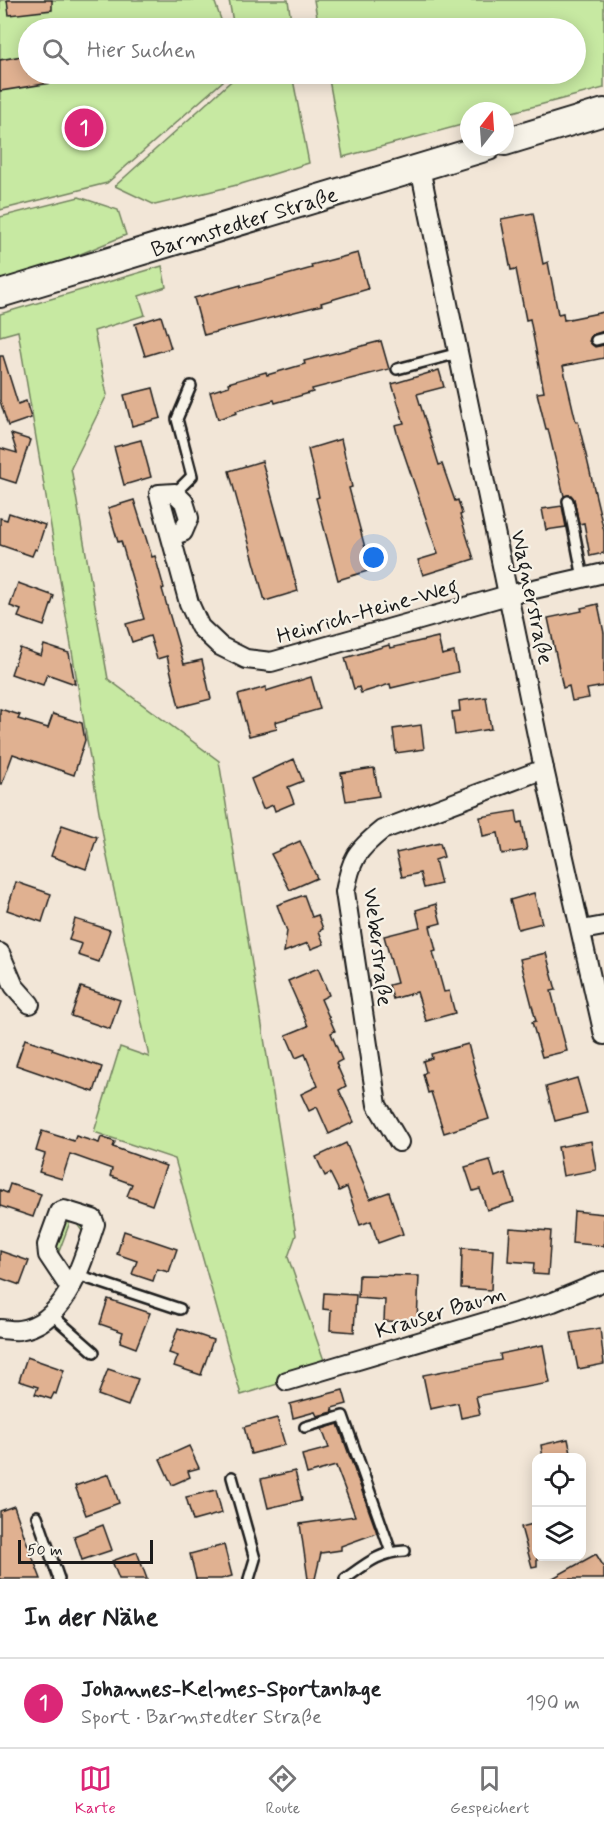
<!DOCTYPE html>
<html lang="de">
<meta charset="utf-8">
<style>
:root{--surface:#fff;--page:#f2f2f2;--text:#202124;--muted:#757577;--line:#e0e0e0;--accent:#db2777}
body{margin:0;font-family:Mynerve,sans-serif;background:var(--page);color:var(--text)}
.controls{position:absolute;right:18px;bottom:18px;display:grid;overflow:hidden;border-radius:12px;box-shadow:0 3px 15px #0003}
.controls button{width:54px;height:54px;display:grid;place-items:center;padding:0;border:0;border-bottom:2px solid var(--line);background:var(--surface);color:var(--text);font:30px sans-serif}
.compass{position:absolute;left:460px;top:102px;width:54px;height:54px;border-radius:50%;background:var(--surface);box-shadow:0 3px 15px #0003;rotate:17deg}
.scale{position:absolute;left:18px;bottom:15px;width:135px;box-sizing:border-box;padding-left:6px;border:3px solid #1c1c1c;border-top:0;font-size:16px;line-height:21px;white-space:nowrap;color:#1c1c1c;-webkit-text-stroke:4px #f7f3e8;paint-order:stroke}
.you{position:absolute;left:374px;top:558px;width:21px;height:21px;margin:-15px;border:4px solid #fff;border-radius:50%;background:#1a73e8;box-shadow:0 0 0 9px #1a73e833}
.badge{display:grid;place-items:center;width:39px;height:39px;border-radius:50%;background:var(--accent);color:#fff;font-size:20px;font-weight:700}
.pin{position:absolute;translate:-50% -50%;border:3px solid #fff;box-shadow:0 2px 6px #0006}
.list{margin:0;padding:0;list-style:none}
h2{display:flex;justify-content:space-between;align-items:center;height:78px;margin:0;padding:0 24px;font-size:26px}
h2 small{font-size:20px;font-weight:400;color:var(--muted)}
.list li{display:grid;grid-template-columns:39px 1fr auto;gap:18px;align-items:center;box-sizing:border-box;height:90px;padding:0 24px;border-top:2px solid var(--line)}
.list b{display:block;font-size:22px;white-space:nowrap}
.list p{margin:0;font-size:20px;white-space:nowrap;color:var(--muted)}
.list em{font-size:20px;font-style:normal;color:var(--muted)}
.icon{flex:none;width:33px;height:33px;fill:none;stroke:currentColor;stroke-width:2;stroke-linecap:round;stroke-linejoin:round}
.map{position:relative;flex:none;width:604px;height:1579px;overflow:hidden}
.search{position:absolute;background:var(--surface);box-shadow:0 3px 15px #0003;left:18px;right:18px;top:18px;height:66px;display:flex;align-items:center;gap:15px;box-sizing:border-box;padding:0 21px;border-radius:33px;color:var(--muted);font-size:22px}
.sheet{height:168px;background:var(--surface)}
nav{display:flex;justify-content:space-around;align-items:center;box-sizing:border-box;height:84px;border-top:2px solid var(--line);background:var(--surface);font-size:16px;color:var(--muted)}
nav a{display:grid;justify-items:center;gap:3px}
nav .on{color:var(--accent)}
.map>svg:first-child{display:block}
.green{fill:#c7e9a2;stroke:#72825f;stroke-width:1.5}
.building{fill:#e0b191;stroke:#1c1c1c;stroke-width:1.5}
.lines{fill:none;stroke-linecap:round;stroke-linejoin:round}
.lane-casing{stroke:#1c1c1c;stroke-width:14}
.street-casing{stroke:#1c1c1c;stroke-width:22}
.secondary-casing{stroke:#1c1c1c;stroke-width:30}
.lane{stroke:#f7f3e8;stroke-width:9}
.street{stroke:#f7f3e8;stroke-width:18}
.secondary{stroke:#f7f3e8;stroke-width:26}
.labels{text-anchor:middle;stroke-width:4.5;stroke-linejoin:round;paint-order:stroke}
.street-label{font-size:22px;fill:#1c1c1c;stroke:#f7f3e8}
</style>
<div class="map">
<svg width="604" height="1579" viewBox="0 0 604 1579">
<rect width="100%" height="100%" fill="#f2e6d7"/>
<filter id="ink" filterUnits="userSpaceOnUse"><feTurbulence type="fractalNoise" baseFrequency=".0167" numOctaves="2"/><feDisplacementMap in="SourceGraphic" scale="12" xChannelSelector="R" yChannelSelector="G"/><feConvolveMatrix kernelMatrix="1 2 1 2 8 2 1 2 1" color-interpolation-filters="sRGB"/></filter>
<g filter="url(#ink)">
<g class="green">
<path d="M0,0H214L224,28H28V74H231L107,183L0,210Z"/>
<path d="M229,0H288L292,28H234Z"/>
<path d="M314,0H604V88L505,114V111H469V123L343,157L328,74H576V28H319Z"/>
<path d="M239,74H292L309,163L241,184L155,205L115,186Z"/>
<path d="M79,197L118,210L126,235L23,278L0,285V217Z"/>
<path d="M162,266L166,287L139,296L145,315L94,331L107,395L71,468L108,679L219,761L296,1235L288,1257L327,1369L241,1395L175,1159L94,1132L120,1047L149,1057L105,847L18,331L0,336V314Z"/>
<path d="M69,1219L82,1223L85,1235L77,1224L70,1222L58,1254L54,1253L61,1225Z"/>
</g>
<g class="building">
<path d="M7,0H52V10L9,15Z"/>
<path d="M28,55V74H56L57,82L0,91V60Z"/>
<path d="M533,213L543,264L548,262L558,314L563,313L564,320L604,312V331L592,335L589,341L595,347L604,345V358L563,366L576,422L578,421L604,531V553L590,556L584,523L579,524L574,499L571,495L564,496L548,429H546L537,393L544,392L530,319L526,320L516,269L511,270L501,219Z"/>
<path d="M358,253L368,289L321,303L322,305L204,335L194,298L241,285V287L265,281L312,268L311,265Z"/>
<path d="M161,316L171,348L145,356L135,324Z"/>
<path d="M381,341L389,369L312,389L313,392L275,403L274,400L236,411L237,413L218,419L210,392L229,386L228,383L266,372L267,375L305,364L304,361Z"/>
<path d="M0,356H3L18,404L26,401L31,418L8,426L0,401Z"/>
<path d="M439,370L444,387L417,394L439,465L442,464L455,501L458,500L462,514L460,515L474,559L423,575L418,560L438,554L397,433L395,425L404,423L392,384Z"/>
<path d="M153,388L161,418L132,426L124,395Z"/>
<path d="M11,434L30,440L16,483L0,478V448L17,453Z"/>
<path d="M341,439L352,487L349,488L371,570L338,580L316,498L319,497L308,449Z"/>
<path d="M141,440L151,477L124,485L114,447Z"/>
<path d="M262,461L298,591L265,601L229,471Z"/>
<path d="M134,500L152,557L155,556L164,588L162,589L184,664L202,660L211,699L179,707L167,656L157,659L150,636L132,642L126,624L144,619L121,541L118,542L108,508Z"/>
<path d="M562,506L566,527L546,530L542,509Z"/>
<path d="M9,513L45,525L37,550L35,549L32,556L0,545V518L7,520Z"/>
<path d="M18,583L54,596L44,626L18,617L21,610L10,606Z"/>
<path d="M598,604L604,633V686L587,689L589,698L572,701L569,686L563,688L548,618L582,611L581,608Z"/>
<path d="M438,637L442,655L454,652L458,672L391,688L390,684L361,693L359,687L354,689L345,658L389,645L390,648Z"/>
<path d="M44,645L69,653L75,684L47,674L43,685L11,674L20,648L41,656Z"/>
<path d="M311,677L320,709L275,722L277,729L249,736L238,695L266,687V691Z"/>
<path d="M486,697L491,729L455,735L452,712L460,711L459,701Z"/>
<path d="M0,709L20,715L18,719L48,728L53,714L82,723L85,740L74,775L13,754L2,784H0Z"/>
<path d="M421,725L424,749L396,753L393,729Z"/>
<path d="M294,759L303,781L288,787L294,803L275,811L273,805L263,809L251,779Z"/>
<path d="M374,768L379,796L346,801L341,773Z"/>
<path d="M516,811L518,823L522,822L527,850L502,854L498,833L483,836L480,817Z"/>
<path d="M62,825L97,837L86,869L51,856Z"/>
<path d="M300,841L317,878L290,890L271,854Z"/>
<path d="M440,843L444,857L435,860L441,884L424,888L420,873L402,877L396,853Z"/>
<path d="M16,882L51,894L42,922L7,910Z"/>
<path d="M534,893L542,923L518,929L510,900Z"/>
<path d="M304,895L312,917L318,915L323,929L319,931L324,944L311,949L308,943L284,952L287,931L277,905Z"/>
<path d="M436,904L441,923L430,926L436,951L433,952L444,992L449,991L455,1013L426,1021L417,992L393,999L389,985L397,983L384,936L420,927L416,910Z"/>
<path d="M75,919L110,930L99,962L78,955L82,944L69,940Z"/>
<path d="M546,953L556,990L551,991L567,1051L542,1057L532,1022L536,1021L520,959Z"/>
<path d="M318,968L329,995L321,999L335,1031L331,1033L342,1060L336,1063L346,1086L339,1090L354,1122L329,1134L317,1107L309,1111L301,1094L318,1086L305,1054L296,1058L286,1035L308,1026L288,981Z"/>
<path d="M81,987L120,1000L110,1029L71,1016Z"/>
<path d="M25,1039L53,1048L52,1050L102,1067L94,1092L16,1065Z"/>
<path d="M468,1044L476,1074H475L489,1119L444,1133L431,1092L428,1093L423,1074L426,1072L423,1061L432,1058L431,1054Z"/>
<path d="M577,1078L587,1113L555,1121L546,1087Z"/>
<path d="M42,1131L74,1141L76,1136L99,1143L101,1137L115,1142L113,1147L166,1166L152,1205L127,1196L132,1184L110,1176L112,1169L70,1154L62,1179L39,1172L45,1154L36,1151Z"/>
<path d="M591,1141L596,1170L563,1176L558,1147Z"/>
<path d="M346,1143L370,1199L389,1192L403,1234L378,1243L371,1221L360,1225L347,1187L339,1191L330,1173L325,1176L316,1157Z"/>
<path d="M490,1160L495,1177L505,1173L514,1202L487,1210L480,1189L473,1191L465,1167Z"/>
<path d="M10,1184L41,1194L33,1217L0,1206V1190L7,1193Z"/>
<path d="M574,1211L604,1214V1246L572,1243Z"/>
<path d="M510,1228L551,1231L548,1275L533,1274L534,1263L508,1261Z"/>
<path d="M124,1231L177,1249L169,1272L157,1269L153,1281L132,1274L137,1261L117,1254Z"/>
<path d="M462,1248L493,1250L491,1290L461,1288Z"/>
<path d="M0,1251L29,1261L20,1285L0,1278Z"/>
<path d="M359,1275L419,1276L417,1322L384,1321L385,1300L358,1298Z"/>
<path d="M324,1293L356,1295L354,1332L330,1330L331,1310L323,1309Z"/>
<path d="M108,1299L150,1313L136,1348L120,1342L123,1332L100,1324Z"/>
<path d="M178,1328L213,1340L201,1375L174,1366L178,1356L169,1353Z"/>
<path d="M600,1328L604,1364L578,1369L571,1333Z"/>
<path d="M543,1345L550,1383L476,1396L480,1414L461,1418L458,1403L430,1409L423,1375L501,1360L500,1354Z"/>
<path d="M27,1357L64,1370L56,1394L54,1393L51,1399L35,1394L38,1387L19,1381Z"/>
<path d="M108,1369L138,1379L128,1406L98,1395Z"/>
<path d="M343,1390L347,1404L332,1408L333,1412L317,1416L315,1412L293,1418L290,1404Z"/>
<path d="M277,1418L285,1445L251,1454L244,1427Z"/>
<path d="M338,1424L377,1533L341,1546V1550L321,1553L315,1579H308L300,1524L355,1516L336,1466L307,1474L302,1455L329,1448L322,1429Z"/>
<path d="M568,1439L572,1458H543L541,1445Z"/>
<path d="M189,1446L199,1468L188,1471L190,1477L172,1485L160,1459Z"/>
<path d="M295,1471L302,1500L268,1508L261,1479Z"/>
<path d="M109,1474L119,1503L86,1515L75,1486Z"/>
<path d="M216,1490L222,1513L193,1521L186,1497Z"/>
<path d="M14,1506L24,1535L41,1579H0V1511Z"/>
<path d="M537,1523V1566L532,1567L521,1527Z"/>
<path d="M103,1525L112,1550L82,1560L74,1536Z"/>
<path d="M224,1545L232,1576L221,1579H196L190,1554Z"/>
<path d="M137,1552L147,1579H119L112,1561Z"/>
<path d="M596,1554L604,1567V1579H551Z"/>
</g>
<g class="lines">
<g class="lane-casing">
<g id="lane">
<path d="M596,340L604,338"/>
<path d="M397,369L459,353"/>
<path d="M175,493L192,476L177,419L191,386"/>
<path d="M568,501L583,578"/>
<path d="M78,1275L180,1309"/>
<path d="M51,1314L94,1352"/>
<path d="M305,1427L343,1416L391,1552"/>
<path d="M232,1477L255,1559L249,1579"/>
<path d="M37,1516L59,1579"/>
<path d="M345,1579C366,1564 379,1552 405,1551"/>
</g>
</g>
<g class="street-casing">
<g id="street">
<path d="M420,168L544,769L604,1035"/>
<path d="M171,536L183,532L189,518L184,502L175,493L159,494L189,603L200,627L220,646L246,659L271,662L508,595L604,573"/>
<path d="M582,930L604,926"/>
<path d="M0,953L14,986L30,1004"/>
<path d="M399,1142L377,1105L345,892C351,859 356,851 382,830L544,769"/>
<path d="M0,1329C6,1329 13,1331 19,1330C67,1323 82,1262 95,1224L93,1219L64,1210L59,1212L47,1245L48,1255L70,1288"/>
<path d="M287,1381L553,1302L604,1281"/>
</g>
</g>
<g class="secondary-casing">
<g id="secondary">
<path d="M505,142L604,112"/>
<path d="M0,294L488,147"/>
</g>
</g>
<use href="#lane" class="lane"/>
<use href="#street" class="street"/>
<use href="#secondary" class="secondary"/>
</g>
</g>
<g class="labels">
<g class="street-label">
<text transform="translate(244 221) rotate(-17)" y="8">Barmstedter Straße</text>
<text transform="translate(533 597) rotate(78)" y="8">Wagnerstraße</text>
<text transform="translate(367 610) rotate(-16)" y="8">Heinrich-Heine-Weg</text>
<text transform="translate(379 947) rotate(83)" y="8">Weberstraße</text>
<text transform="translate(440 1311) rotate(-17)" y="8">Krauser Baum</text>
</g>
</g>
</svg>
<div class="controls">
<button><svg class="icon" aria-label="locate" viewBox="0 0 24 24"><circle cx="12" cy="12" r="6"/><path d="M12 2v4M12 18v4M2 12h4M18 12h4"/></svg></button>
<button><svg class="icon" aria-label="layers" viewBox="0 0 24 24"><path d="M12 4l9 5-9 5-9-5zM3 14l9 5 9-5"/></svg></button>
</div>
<svg class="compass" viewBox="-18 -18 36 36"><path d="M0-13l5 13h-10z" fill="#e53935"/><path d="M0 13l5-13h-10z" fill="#757577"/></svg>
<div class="scale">50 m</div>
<div class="you"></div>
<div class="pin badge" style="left:84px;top:128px">1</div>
<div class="search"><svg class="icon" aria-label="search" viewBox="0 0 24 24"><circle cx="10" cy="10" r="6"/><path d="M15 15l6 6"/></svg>Hier suchen</div>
</div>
<section class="sheet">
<h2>In der Nähe<small></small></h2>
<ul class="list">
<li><span class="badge">1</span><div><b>Johannes-Kelmes-Sportanlage</b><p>Sport · Barmstedter Straße</p></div><em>190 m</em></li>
</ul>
</section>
<nav>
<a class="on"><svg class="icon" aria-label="map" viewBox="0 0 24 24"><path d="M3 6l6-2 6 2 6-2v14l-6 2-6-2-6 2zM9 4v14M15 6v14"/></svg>Karte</a>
<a><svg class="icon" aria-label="directions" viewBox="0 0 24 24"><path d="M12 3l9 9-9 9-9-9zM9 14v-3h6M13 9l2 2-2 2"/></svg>Route</a>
<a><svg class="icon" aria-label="saved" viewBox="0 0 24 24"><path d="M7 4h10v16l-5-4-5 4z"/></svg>Gespeichert</a>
</nav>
